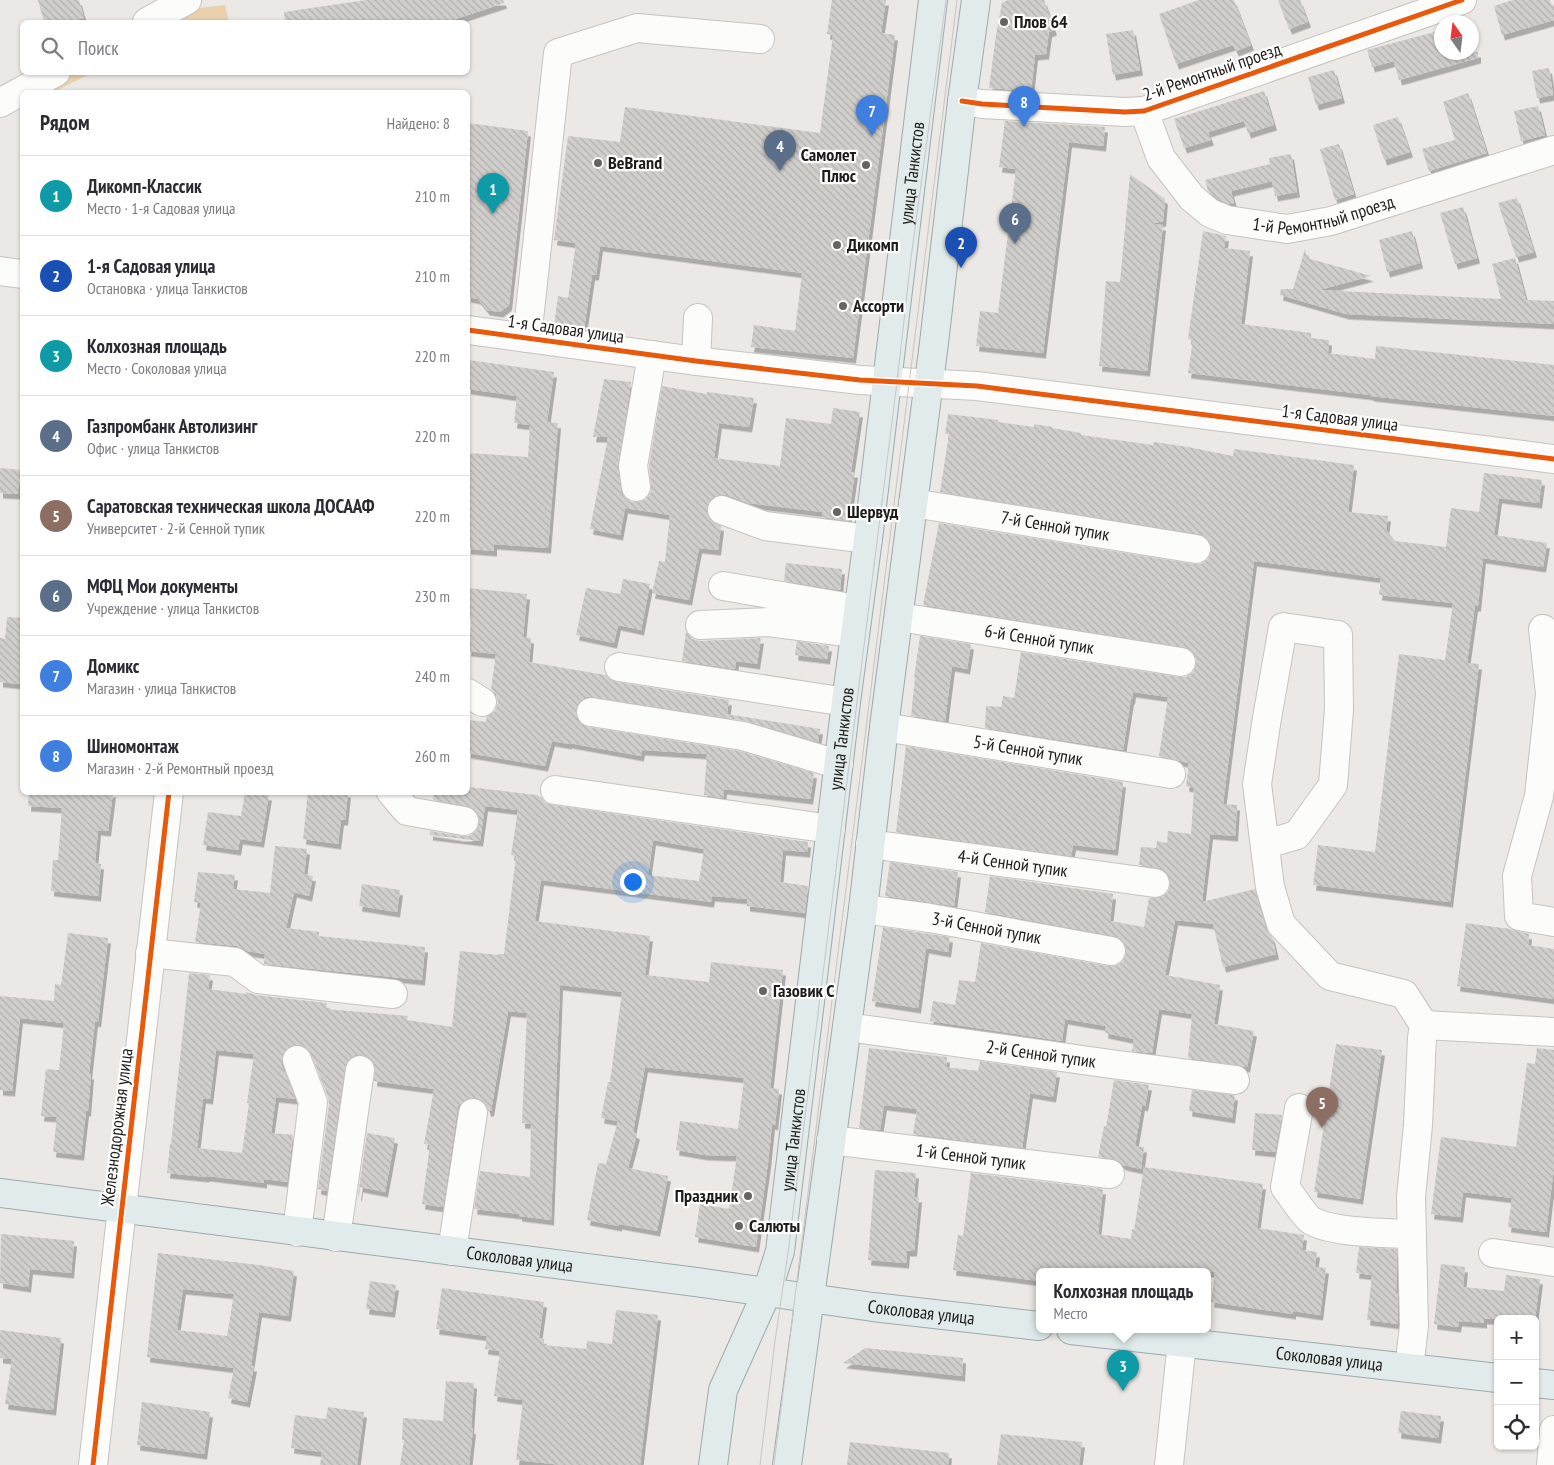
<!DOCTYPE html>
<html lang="ru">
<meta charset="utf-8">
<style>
:root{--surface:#fff;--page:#f2f2f3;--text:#2b2b33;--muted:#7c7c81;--line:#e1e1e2;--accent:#0b8043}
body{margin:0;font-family:"PT Sans Narrow",sans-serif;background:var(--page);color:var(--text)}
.controls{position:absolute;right:15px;bottom:15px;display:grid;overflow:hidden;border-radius:8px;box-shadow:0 1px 4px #0004}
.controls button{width:45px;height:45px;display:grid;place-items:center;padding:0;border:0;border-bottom:1px solid var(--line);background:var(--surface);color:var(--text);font:25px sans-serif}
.compass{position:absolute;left:1434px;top:15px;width:45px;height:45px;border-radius:50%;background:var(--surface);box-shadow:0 1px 4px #0004;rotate:346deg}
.you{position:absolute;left:632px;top:881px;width:18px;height:18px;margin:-12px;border:4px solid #fff;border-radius:50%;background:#1a73e8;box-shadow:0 0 0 8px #1a73e833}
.badge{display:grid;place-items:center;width:32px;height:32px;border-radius:50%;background:var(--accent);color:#fff;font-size:16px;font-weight:700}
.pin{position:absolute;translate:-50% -41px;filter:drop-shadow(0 1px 2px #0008)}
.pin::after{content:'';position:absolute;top:26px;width:18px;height:15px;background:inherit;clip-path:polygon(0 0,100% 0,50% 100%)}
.popup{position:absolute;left:1036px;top:1268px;width:175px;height:65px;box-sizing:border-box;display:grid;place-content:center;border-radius:8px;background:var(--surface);filter:drop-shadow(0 1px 4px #0005);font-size:16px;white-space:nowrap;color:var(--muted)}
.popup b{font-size:19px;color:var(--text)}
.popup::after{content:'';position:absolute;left:50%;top:100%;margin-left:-10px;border:10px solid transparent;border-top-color:var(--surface)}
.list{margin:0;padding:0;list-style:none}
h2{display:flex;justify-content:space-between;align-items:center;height:65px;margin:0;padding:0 20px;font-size:21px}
h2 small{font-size:16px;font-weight:400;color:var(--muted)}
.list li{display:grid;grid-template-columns:32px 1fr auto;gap:15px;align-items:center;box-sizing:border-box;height:80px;padding:0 20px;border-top:1px solid var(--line)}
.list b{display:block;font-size:19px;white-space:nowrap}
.list p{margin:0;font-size:16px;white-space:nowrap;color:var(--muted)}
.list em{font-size:16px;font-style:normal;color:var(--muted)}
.icon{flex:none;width:28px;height:28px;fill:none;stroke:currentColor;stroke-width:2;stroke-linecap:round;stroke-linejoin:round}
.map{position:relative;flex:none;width:1554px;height:1465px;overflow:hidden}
.search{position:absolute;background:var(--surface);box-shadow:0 1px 4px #0004;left:20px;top:20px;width:450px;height:55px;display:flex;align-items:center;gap:12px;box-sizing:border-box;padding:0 18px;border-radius:8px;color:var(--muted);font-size:19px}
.panel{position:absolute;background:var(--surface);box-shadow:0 1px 4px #0004;left:20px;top:90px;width:450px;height:705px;border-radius:8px}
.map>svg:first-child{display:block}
.green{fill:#ead0ad}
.building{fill:url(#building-back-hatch);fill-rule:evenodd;filter:url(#shadow)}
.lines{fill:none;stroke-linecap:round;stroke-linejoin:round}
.minor-casing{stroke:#c6c3c1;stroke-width:30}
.major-casing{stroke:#9babab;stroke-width:30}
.minor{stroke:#fcfcfb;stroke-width:28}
.major{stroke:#e1ebeb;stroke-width:28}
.tram{stroke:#c6c5c4;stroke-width:1}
.cycleway-casing{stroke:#fff;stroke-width:8}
.cycleway{stroke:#e8590c;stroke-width:5}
.poi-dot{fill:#666361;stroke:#fff;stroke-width:2}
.labels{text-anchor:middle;stroke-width:4.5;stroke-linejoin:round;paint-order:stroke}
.poi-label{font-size:18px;font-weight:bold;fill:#1e1c1a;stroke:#fff;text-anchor:start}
.street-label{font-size:18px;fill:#1e1c1a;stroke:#fff}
</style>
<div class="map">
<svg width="1554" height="1465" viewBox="0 0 1554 1465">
<defs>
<pattern id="building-back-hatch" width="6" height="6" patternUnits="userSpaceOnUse" patternTransform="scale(1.25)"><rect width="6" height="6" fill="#d1cfcc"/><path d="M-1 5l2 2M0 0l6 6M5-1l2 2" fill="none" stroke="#b3b1af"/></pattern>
<filter id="shadow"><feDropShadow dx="3" dy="5.5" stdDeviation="0" flood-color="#0004"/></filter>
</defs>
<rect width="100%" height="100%" fill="#ebe8e5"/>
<g class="green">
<path d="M225,5L229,22H168L199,8Z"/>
<path d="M71,73H91L54,92H36Z"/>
</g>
<g class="building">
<path d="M38,0H79L84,18L68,22H44Z"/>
<path d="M366,0H503L504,3L447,22H285L284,12Z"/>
<path d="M832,0H886L881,33L895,35L853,358L751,347L754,325L795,331L802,273L600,246L596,275H592L584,329L554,326L558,296L568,298L576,243L554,240L568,136L620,142L625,107L820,133L833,35L827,34Z"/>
<path d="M1008,0H1044L1054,30L1049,32L1046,54L1035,55L1031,91L989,88L996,35L1002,3Z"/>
<path d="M1199,0H1234L1251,45L1236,51L1233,45L1176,64L1159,14Z"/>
<path d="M1278,0H1300L1308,22L1289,29Z"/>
<path d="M1513,0H1550L1554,13V20L1502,35L1494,6Z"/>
<path d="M1133,30L1140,70L1113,75L1106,34Z"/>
<path d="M1442,30V52H1478V58L1399,80L1394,61L1372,67L1367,50Z"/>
<path d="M1549,68L1553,95L1537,98L1532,71Z"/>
<path d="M1334,70L1342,98L1316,105L1308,77Z"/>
<path d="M1264,91L1274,125L1248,133L1244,121L1208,132L1211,140L1184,148L1174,119Z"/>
<path d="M1468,93L1487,153L1429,171L1422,149L1455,140L1443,102Z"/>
<path d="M1538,106L1545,135L1521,141L1514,111Z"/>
<path d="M1398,117L1410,152L1384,160L1373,125Z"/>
<path d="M1005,121L1105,127L1103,146L1069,142L1043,353L976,346L980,311L998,313L1016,169L999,167Z"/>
<path d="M468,123L528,131L509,305L500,312L487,310L478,299L468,297Z"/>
<path d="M1339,144L1354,194L1335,200L1320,149Z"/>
<path d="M1291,154L1297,192L1275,196L1272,181L1231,191L1234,203L1229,204L1218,199L1208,191L1205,180L1270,164L1269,158Z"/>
<path d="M1130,174L1165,199L1163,221L1151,224L1163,225L1147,371L1099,366L1106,281L1120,282Z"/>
<path d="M1517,198L1534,252L1516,257L1498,203Z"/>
<path d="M1463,207L1477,258L1455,264L1440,213Z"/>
<path d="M1203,231L1226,236L1224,248L1250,251L1241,324L1311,333V338L1329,340L1328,353L1375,359L1376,346L1554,365V416L1371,396V395L1188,373L1193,340L1188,339Z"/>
<path d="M1412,231L1420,263L1387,272L1379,240Z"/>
<path d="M1305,249L1307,258L1371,276L1319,290L1501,299L1492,264L1515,258L1526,300L1554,301V324L1346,314L1280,295L1281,289H1293Z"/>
<path d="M468,360L554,372L547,422L558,423L548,548L494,544V551L468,549V453L528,457L530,425L514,423L517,396L468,389Z"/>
<path d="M604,379L631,382L618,468L621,490L624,497L631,502H638L645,500L651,492V485L649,466L662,386L707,394V392L754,398L749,427L719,423L714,458L780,466L786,418L831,424L833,408L860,412L851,472H855L848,521L822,517V512L748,503L727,495H719L712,498L708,504L707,512L710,520L721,526L718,550L699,548L689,600L652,593L659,561L665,562L670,515L625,508L620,535L590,529L608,437H593Z"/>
<path d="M948,414L998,420V422L1034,427V424L1052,427V428L1081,433V435L1153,445L1154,442L1188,447L1233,456L1234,449L1354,465L1348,512L1388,516L1386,530L1395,541L1446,547L1451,508L1479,512L1484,473L1542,480L1539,503L1499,498L1494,535L1547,543L1543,567L1483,558L1478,606H1475L1467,663L1479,664L1450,902L1313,885L1318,845L1375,852L1399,654L1445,660L1453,603L1379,595L1381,578L1254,561L1223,804L1237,805L1235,836L1210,834L1202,902L1255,889L1266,928L1272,937L1276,954L1223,967L1213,924L1175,920L1165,975L1220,985L1214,1024L1254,1031L1247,1067L1188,1058L1192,1014L1159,1009L1152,1053L1132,1051L1134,1039L1105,1033L1106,1026L1065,1019L1062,1041L930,1021L933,1001L955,1005L959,980L975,982L981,943L1108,966L1117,965L1123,961L1126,954L1125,945L1121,939L1114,936L985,912L990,876L1113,894L1110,921L1144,927L1149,898L1161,897L1168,892L1170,885L1169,877L1164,870L1157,868L1139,865L1141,847L1156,848L1157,841L1167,843L1168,831L1191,834L1194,788L1186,786L1189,763L1159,756L1168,697L1133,692L1132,699H1131L1123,750L985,728L986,706L1001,707L1003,696L1014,698L1021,652L1179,677H1186L1193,672L1196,664V657L1191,650L1183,647L923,605L939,523L1193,564H1201L1208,559L1211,551V544L1206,537L1199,534L940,492L949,434H945Z"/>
<path d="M0,468L21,470L18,494L0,493Z"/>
<path d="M786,563L842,569L840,590L784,581Z"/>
<path d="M623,579L650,584L641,630L618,625L614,643L576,635L586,588L620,594Z"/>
<path d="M468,588L527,594L523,637L531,638L529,662L605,675V674L610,679L617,682L729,700L727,714L820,729L818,742L746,721L593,697H586L579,702L576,710L577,718L581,724L589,727L740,751L814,773L810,799L724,789L723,798L704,795L707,754L642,750L641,756L569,743V744L552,741L545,766L468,753V720L486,722L487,716L495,711L498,702L496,694L491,689L496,654L468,651L472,619L468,618Z"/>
<path d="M7,617L22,618V659L20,684L0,682V638L5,639Z"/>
<path d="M686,632L692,639L701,641L761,638L757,664L736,661L735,669L682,661Z"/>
<path d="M920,636L971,644L967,669L952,666L945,721L911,716L915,678H914Z"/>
<path d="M797,641L829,646L827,659L795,655Z"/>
<path d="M906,746L1123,782L1115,850L1073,845L1071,856L896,832Z"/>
<path d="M468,787L537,795L541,797L546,803L553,805L808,842L807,852L783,850L780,882L808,886L805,913L747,906V899L712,896L711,902L541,880L535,921L650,936L645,975L709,982L711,962L783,970L770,1088L779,1089L775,1125L772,1124L768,1163L756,1247L695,1237L700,1204L729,1209L737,1156L705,1155L676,1150L680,1121L738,1129L744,1078L645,1067L633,1132L637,1134L628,1168L668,1176L657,1231L619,1224V1226L587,1220L598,1163L606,1164L618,1121L601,1118L608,1082H610L622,992L560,985L551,1220L519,1216V1214L474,1209L480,1171L530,1177L531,1124L522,1123L527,1013L508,1011L491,1111H488L487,1107L483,1101L476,1098L467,1099L460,1106H458L443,1207L422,1204L430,1145L424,1144L434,1089L374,1081L375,1072L374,1064L369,1057L362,1055H355L348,1060L345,1067L327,1191L318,1189L329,1104L328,1097L311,1054L306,1048L299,1045L291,1046L285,1050L282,1058V1066L295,1099L276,1097L271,1133L293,1135L287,1182L264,1179V1183L207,1176L206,1177L167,1173L170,1144H171L189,973L210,975L208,989L246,994V992L256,995L327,1003L326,1009L408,1016L407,1020L452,1027L460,951L498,955V954H504L516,856L511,855L518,810L485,806L480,841L430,835V831L461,836H469L476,831L479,823V816L474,809L467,806L433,800L434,792H468ZM653,840L704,849L699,881L648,875ZM216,1050L254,1054L247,1103H249L242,1153L197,1148L203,1098L210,1099Z"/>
<path d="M29,792H113L108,831L98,830L95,863L101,864L98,896L51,891L53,860H58L62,808L28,806Z"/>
<path d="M245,792L269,795L261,842L240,839L238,850L203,845L208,812L241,816Z"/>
<path d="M308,792H348L345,820H341L338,844L303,839Z"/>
<path d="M275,846L307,849L304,874L313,876L309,896L294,892L286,928L319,932V936L425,947L422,980L264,964L265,954L247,951L237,946L195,942L201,903L194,902L198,872L235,875L233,889L270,893Z"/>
<path d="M890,862L958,872L954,906L885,896Z"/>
<path d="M362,884L400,890L397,912L359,906Z"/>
<path d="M1466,923L1510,929L1529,934L1528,945L1554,949V999L1457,986Z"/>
<path d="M883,927L950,937L948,952L926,948L918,1008L872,1001Z"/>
<path d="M68,933L108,938L98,1022L95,1021L89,1074H91L88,1111H86L81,1155L53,1152L57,1117L41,1116L46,1069L59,1070L64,1023L20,1018L12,1091L0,1090V996L54,1001L55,984L61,985Z"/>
<path d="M1336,1044L1382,1050L1360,1199L1314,1192Z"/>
<path d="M869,1048L947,1057L946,1067L978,1071L980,1061L1057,1072L1053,1097L1030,1093L1022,1148L913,1134L917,1109L884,1105L880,1130L859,1128Z"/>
<path d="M1537,1048L1554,1050V1167L1546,1232L1508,1227L1512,1198L1463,1192L1460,1217L1431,1214L1441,1137L1516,1147L1527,1063L1535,1064Z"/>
<path d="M1114,1080L1149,1085L1145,1106L1142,1105L1135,1146L1144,1147L1141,1169L1123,1165L1119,1161L1112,1159L1098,1157L1104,1126L1106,1127Z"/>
<path d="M1192,1090L1235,1095L1232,1118L1189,1111Z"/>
<path d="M1255,1113L1282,1115L1275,1152L1252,1150Z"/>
<path d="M367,1133L395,1138L385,1192L360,1187L359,1196L358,1195Z"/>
<path d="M1144,1167L1263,1184L1257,1228L1304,1235L1302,1250L1317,1252L1315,1267L1326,1268L1320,1315L1293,1311V1314L1211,1302L1215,1272H1039V1281L953,1270L958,1235L963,1236L971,1173L1103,1189L1098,1234L1131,1239L1132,1229L1134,1230Z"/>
<path d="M875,1170L916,1173L914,1197H919L914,1251H907L906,1263L868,1260Z"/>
<path d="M1,1234L74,1241L71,1273L30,1269L28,1287L0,1283Z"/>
<path d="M1359,1247L1397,1249L1396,1293H1398V1324L1367,1320L1372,1275L1356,1273Z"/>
<path d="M158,1253L259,1265L294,1271L288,1316L259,1312L251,1366H254L247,1402L228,1398L234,1368L147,1357ZM183,1289L234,1294L227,1336L177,1330Z"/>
<path d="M1441,1264L1465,1267L1463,1287L1504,1291L1506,1275L1540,1279L1535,1319H1484V1323L1459,1321L1458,1327L1434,1324Z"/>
<path d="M370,1281L396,1285L392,1312L366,1309Z"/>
<path d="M442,1288L544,1302L539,1338L544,1339V1345L586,1349L587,1341L612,1344L616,1310L658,1315L640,1465H562L516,1460L523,1400L494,1396L500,1351L485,1349L487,1336L436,1329Z"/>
<path d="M0,1330L61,1338L53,1410L5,1404L12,1359L0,1358Z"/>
<path d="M865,1348L963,1358L962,1376L843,1363Z"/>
<path d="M446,1381L474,1383L471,1428L473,1429L469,1465H400L404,1440H402L403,1418L443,1421Z"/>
<path d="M142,1402L210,1412L204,1454L137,1445Z"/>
<path d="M328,1407L364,1412L357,1465H320L322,1452L291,1448L295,1415L326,1419Z"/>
<path d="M1401,1411L1441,1416L1438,1438L1398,1433Z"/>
<path d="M1001,1434L1082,1442L1079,1465H997Z"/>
<path d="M850,1442L949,1453L948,1465H847Z"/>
</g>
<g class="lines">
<g class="minor-casing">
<g id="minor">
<path d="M147,22L187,0"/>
<path d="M962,101L982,104L1125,112L1144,111L1462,0"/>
<path d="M0,103L56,72"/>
<path id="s1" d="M1144,111L1161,158L1192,198L1210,213L1227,220L1287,229L1331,221L1554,150"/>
<path d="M0,271L22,274"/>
<path d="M468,330L696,361L860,380L977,386L1554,459"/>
<path d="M527,338L558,53L637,28L760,39"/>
<path d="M696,361L698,318"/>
<path d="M636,487L633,466L652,355"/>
<path id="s2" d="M913,503L1196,549"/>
<path d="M722,510L765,526L868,539"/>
<path d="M723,586L857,609"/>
<path id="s3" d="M899,617L1181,662"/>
<path d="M700,625L768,622L854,633"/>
<path d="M1543,629L1550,694L1539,796L1517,876L1519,916L1554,922"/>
<path d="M619,667L846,702"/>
<path d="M468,693L482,702"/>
<path d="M591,712L743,736L827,761L839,764"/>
<path id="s4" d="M884,727L1171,774"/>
<path d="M555,790L831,829"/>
<path d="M391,792L407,811L464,821"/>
<path id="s5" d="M870,844L1155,883"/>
<path d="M1266,844L1297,835L1333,785L1339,709L1338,635L1283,627L1267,718L1257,784L1270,887L1281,924L1330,976L1404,994L1424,1025L1422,1038L1418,1125L1411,1197L1414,1326L1409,1368"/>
<path id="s6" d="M863,909L930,918L1111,951"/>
<path d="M150,953L235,962L258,979L393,994"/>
<path d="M1424,1025L1554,1032"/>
<path id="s7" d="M847,1027L1111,1064L1235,1080"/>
<path d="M1299,1108L1285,1187C1291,1195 1305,1217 1312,1221C1334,1233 1386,1233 1412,1234"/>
<path id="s8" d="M831,1140L1110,1174"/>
<path d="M297,1232L313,1102L297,1060"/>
<path d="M336,1237L360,1070"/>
<path d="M452,1251L473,1113"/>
<path d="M1493,1253L1554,1262"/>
<path d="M93,1465L169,792"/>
<path d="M1169,1465L1182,1342"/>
<path d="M1551,1465L1554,1430"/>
</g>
</g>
<g class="major-casing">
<g id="major">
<path id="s9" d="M0,1193L696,1282L873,1307L1039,1326"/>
<path id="s10" d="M1071,1330L1498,1378"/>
<path d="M1535,1383L1554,1385"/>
<path id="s11" d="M713,1465L723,1390L767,1292L780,1251L846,702L868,539L933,0"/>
<path d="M787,1465L863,909L884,727L934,343L962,101L976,0"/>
</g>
</g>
<use href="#minor" class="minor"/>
<use href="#major" class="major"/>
<g class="tram">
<path d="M760,1465L775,1341L788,1253L897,382L911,258L946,0"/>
<path d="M774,1465L957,0"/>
</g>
<g class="cycleway-casing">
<g id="cycleway">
<path d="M962,101L982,104L1125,112L1144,111L1462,0"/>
<path d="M468,330L696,361L860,380L977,386L1554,459"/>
<path d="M93,1465L169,792"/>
</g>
</g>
<use href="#cycleway" class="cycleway"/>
</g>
<g class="poi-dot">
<circle cx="1004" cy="22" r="5"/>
<circle cx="598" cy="163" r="5"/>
<circle cx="866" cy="165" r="5"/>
<circle cx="837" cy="245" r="5"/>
<circle cx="843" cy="306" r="5"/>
<circle cx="837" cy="512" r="5"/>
<circle cx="763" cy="991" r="5"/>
<circle cx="748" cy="1196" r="5"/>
<circle cx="739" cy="1226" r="5"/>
</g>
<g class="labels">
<g class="poi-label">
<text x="1014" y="28">Плов 64</text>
<text x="856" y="161" text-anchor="end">Самолет<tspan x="856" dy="21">Плюс</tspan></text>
<text x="608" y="169">BeBrand</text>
<text x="847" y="251">Дикомп</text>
<text x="853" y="312">Ассорти</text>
<text x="847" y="518">Шервуд</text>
<text x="773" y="997">Газовик С</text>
<text x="738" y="1202" text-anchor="end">Праздник</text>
<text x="749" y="1232">Салюты</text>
</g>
<g class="street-label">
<text transform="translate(1212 72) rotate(-19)" y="6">2-й Ремонтный проезд</text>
<text dy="6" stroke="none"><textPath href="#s11" startOffset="1312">улица Танкистов</textPath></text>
<text dy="6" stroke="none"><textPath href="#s1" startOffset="241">1-й Ремонтный проезд</textPath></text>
<text transform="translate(566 329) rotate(8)" y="6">1-я Садовая улица</text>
<text transform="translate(1340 418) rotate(7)" y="6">1-я Садовая улица</text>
<text dy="6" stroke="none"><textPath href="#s2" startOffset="144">7-й Сенной тупик</textPath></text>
<text dy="6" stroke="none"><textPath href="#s3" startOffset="142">6-й Сенной тупик</textPath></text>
<text dy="6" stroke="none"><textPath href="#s11" startOffset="742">улица Танкистов</textPath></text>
<text dy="6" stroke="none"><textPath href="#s4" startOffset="146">5-й Сенной тупик</textPath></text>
<text dy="6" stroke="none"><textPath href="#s5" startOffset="144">4-й Сенной тупик</textPath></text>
<text dy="6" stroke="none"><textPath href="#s6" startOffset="125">3-й Сенной тупик</textPath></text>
<text dy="6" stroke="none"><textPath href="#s7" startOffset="196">2-й Сенной тупик</textPath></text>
<text transform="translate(117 1127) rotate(-83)" y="6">Железнодорожная улица</text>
<text dy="6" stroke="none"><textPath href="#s11" startOffset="338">улица Танкистов</textPath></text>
<text dy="6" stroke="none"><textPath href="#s8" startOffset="141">1-й Сенной тупик</textPath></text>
<text dy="6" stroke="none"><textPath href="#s9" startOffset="524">Соколовая улица</textPath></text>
<text dy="6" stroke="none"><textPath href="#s9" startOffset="929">Соколовая улица</textPath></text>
<text dy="6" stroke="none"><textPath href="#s10" startOffset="260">Соколовая улица</textPath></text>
</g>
</g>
</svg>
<div class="controls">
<button>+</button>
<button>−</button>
<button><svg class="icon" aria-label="locate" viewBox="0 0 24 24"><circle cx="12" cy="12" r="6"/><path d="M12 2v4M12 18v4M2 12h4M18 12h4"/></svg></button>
</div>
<svg class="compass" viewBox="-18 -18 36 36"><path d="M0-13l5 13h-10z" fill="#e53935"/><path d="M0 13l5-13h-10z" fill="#7c7c81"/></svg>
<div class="you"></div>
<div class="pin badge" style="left:493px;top:214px;background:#0f9aa8">1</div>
<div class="pin badge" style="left:961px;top:268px;background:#1a4fb4">2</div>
<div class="pin badge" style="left:1123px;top:1391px;background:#0f9aa8">3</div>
<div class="popup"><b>Колхозная площадь</b>Место</div>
<div class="pin badge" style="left:780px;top:171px;background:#5c6f8a">4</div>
<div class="pin badge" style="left:1322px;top:1128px;background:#8d6e63">5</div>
<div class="pin badge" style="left:1015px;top:244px;background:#5c6f8a">6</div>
<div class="pin badge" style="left:872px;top:136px;background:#3f7fe0">7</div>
<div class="pin badge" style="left:1024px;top:127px;background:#3f7fe0">8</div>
<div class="search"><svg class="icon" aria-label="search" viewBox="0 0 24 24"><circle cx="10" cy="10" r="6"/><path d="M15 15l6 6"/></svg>Поиск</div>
<section class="panel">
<h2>Рядом<small>Найдено: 8</small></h2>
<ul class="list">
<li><span class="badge" style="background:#0f9aa8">1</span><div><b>Дикомп-Классик</b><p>Место · 1-я Садовая улица</p></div><em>210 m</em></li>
<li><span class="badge" style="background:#1a4fb4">2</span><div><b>1-я Садовая улица</b><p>Остановка · улица Танкистов</p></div><em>210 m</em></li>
<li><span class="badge" style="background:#0f9aa8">3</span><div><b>Колхозная площадь</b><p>Место · Соколовая улица</p></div><em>220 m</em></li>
<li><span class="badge" style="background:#5c6f8a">4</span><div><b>Газпромбанк Автолизинг</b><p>Офис · улица Танкистов</p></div><em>220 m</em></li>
<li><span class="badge" style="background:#8d6e63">5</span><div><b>Саратовская техническая школа ДОСААФ</b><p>Университет · 2-й Сенной тупик</p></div><em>220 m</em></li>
<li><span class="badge" style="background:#5c6f8a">6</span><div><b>МФЦ Мои документы</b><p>Учреждение · улица Танкистов</p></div><em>230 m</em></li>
<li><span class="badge" style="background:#3f7fe0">7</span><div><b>Домикс</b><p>Магазин · улица Танкистов</p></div><em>240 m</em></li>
<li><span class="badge" style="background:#3f7fe0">8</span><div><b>Шиномонтаж</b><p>Магазин · 2-й Ремонтный проезд</p></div><em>260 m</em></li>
</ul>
</section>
</div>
